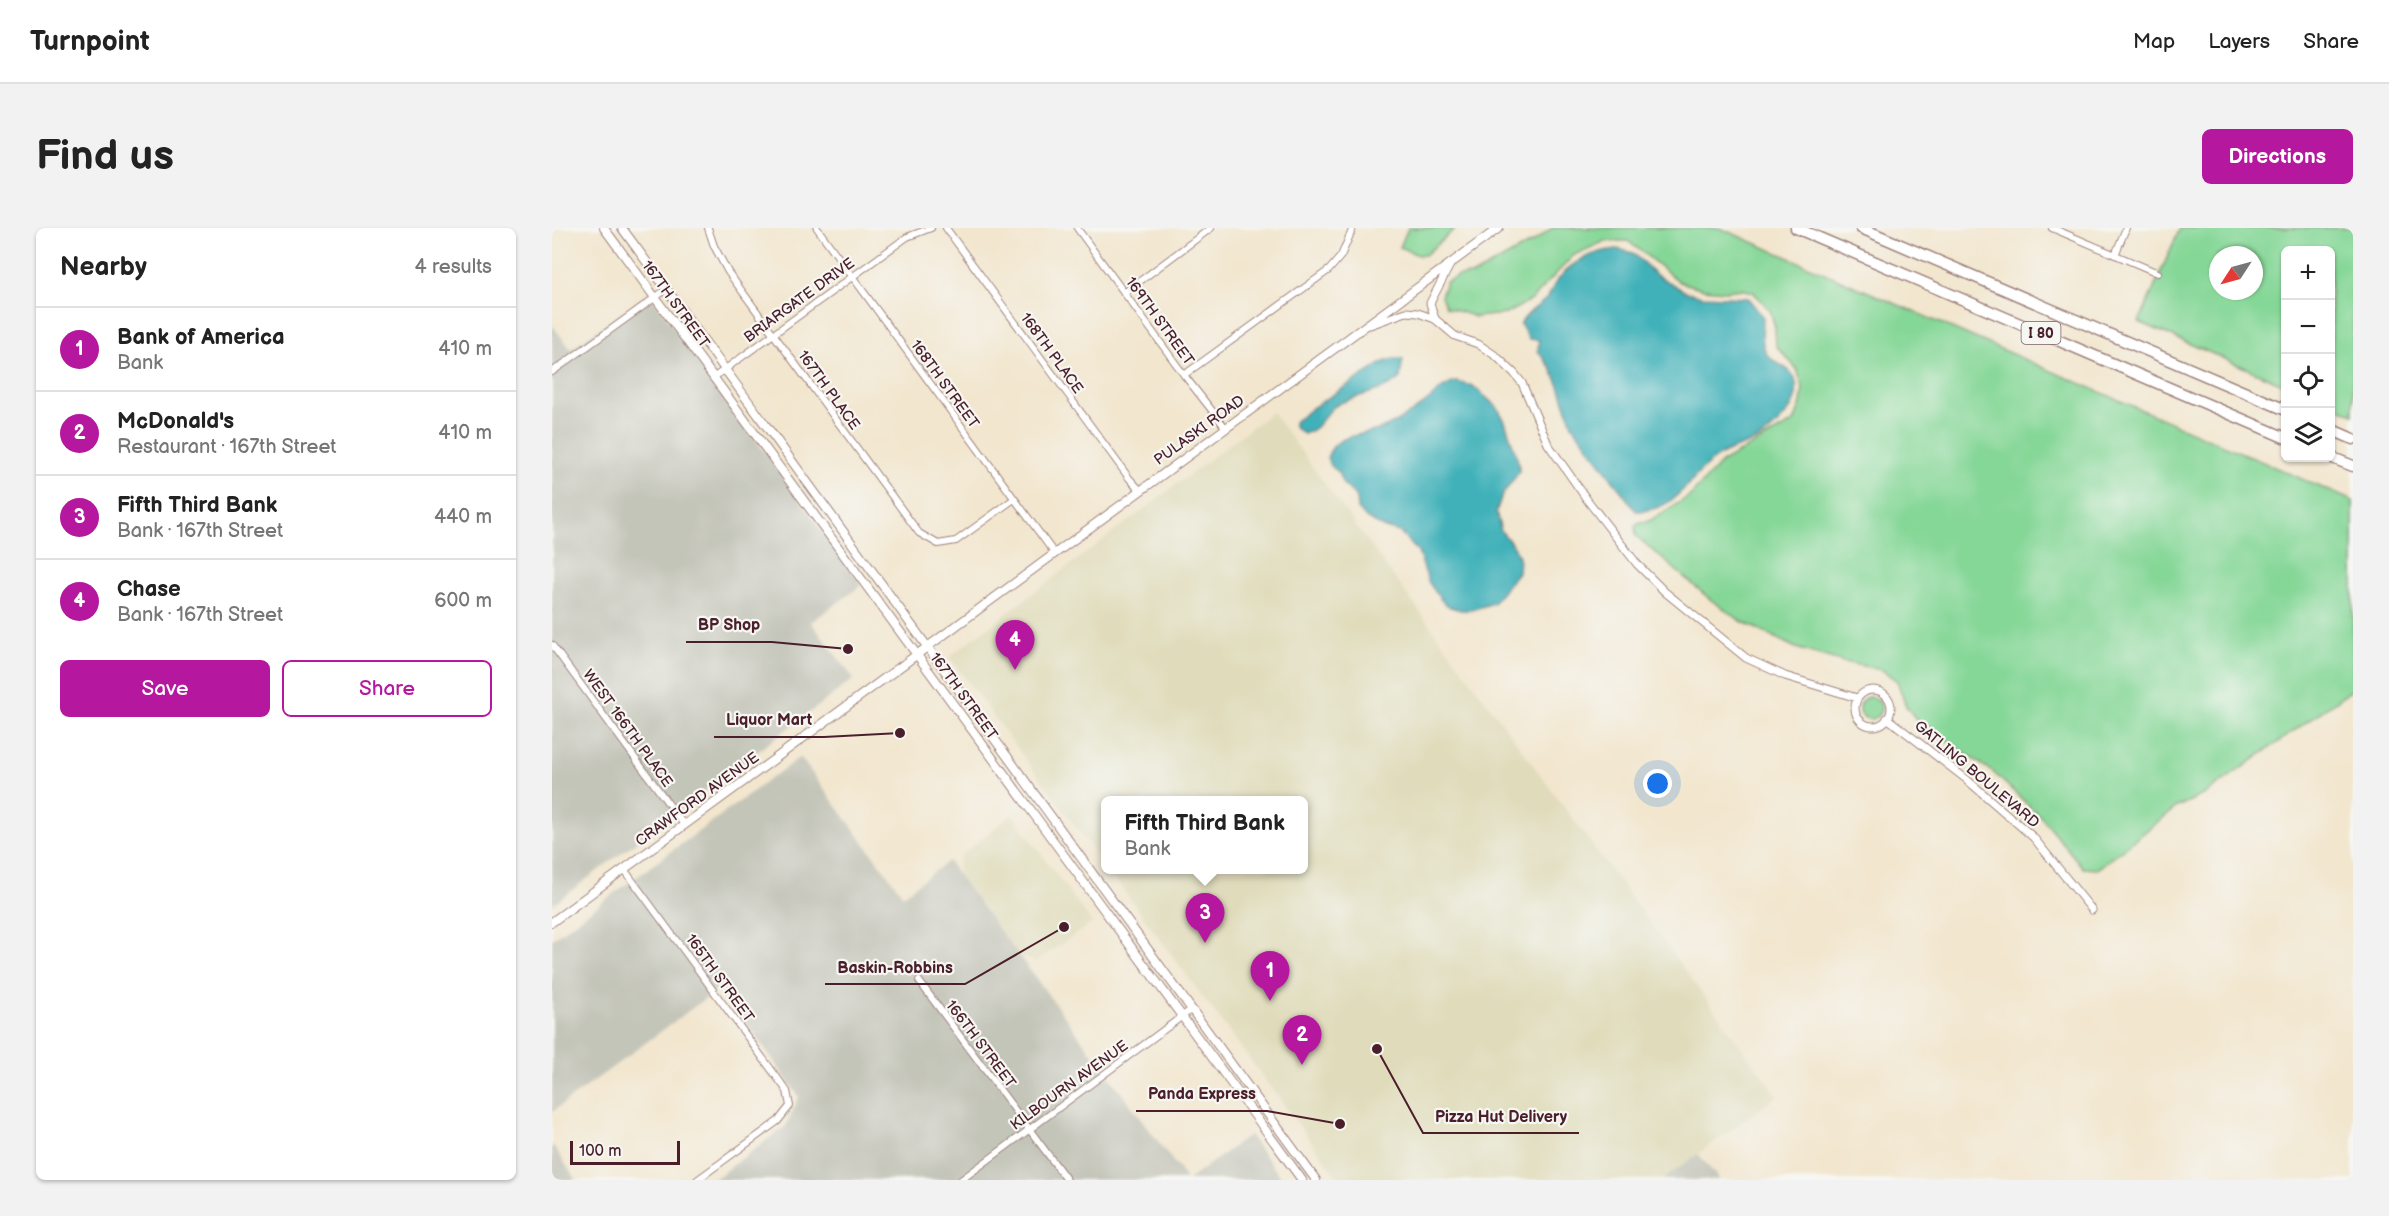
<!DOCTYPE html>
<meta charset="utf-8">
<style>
:root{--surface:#fff;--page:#f2f2f2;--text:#222;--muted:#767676;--line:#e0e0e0;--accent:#b5179e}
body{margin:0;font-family:"Balsamiq Sans",sans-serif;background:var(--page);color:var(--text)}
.controls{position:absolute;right:18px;top:18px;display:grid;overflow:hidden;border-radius:9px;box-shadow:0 2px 4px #0004}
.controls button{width:54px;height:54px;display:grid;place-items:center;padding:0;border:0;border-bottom:2px solid var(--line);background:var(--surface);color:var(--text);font:30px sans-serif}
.compass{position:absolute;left:1657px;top:18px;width:54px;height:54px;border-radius:50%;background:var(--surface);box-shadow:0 2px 4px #0004;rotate:234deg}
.scale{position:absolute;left:18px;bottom:15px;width:110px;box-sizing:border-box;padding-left:6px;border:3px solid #4a1f2b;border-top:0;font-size:16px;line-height:21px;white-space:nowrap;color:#4a1f2b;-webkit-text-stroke:4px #f6f6f2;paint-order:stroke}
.you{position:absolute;left:1106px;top:556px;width:21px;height:21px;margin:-15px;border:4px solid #fff;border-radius:50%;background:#1a73e8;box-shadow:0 0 0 9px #1a73e833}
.badge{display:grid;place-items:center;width:39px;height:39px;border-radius:50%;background:var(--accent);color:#fff;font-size:20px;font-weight:700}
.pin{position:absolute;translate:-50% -50px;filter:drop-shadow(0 2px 3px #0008)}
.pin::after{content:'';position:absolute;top:32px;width:21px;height:18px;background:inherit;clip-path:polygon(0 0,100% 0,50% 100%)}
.popup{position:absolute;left:549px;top:568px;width:207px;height:78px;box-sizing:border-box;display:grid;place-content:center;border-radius:9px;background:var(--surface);filter:drop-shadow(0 2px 4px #0005);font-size:20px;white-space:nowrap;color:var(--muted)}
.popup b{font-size:22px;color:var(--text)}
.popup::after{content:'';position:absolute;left:50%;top:100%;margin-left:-12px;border:12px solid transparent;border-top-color:var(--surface)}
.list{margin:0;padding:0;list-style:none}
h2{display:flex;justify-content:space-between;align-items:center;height:78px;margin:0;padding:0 24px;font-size:26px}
h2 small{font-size:20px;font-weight:400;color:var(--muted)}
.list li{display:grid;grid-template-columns:39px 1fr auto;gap:18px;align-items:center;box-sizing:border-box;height:84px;padding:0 24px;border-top:2px solid var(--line)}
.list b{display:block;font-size:22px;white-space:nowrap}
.list p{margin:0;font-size:20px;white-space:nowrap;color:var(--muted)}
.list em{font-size:20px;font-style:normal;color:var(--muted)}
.actions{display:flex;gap:12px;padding:18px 24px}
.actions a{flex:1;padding:14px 0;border:2px solid var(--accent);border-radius:9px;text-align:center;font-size:21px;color:var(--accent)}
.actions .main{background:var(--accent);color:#fff}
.icon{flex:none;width:33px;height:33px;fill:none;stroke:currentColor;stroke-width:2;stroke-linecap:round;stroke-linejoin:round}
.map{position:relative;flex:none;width:1801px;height:952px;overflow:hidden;border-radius:9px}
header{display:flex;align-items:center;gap:36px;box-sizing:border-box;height:84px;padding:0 30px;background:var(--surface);border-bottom:2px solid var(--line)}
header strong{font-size:28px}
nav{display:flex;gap:33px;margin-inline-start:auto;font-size:21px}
.intro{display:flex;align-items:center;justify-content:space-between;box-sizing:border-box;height:144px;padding:0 36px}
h1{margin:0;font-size:42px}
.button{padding:15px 27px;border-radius:9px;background:var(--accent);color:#fff;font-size:21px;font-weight:700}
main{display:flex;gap:36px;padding:0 36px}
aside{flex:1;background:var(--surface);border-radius:9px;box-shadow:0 2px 4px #0004}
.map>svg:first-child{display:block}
.built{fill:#e0dcbb}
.industrial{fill:#c4c5b9}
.green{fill:#85d797;stroke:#687b61;stroke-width:1.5;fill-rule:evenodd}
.water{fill:#41b1b9;stroke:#466872;stroke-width:1.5}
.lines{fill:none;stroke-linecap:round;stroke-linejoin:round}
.minor-casing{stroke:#9e827c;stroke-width:8}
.tertiary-casing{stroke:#9e827c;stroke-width:9}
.secondary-casing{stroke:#9e827c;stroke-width:10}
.motorway-casing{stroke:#9e827c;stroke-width:13}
.minor{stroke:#fff;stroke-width:6}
.tertiary{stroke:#fff;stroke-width:7}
.secondary{stroke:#fff;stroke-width:8}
.motorway{stroke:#fff;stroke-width:10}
.labels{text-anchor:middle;stroke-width:4.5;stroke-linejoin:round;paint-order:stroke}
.shield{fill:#f6f6f2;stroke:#7e6067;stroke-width:1.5}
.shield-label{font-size:14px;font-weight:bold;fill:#4a1f2b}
.street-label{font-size:15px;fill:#4a1f2b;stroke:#f6f6f2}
.leader{fill:none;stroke:#4a1f2b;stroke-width:2}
.callout-dot{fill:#4a1f2b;stroke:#f6f6f2;stroke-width:2}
.callout-label{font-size:16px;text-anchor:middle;font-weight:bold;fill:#4a1f2b;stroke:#f6f6f2;stroke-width:4.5;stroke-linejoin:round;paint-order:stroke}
</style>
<header>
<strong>Turnpoint</strong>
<nav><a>Map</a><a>Layers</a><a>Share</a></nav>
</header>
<div class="intro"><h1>Find us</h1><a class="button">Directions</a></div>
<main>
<aside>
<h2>Nearby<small>4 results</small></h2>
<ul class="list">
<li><span class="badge">1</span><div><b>Bank of America</b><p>Bank</p></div><em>410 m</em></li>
<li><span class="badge">2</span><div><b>McDonald's</b><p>Restaurant · 167th Street</p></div><em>410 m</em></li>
<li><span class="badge">3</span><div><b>Fifth Third Bank</b><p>Bank · 167th Street</p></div><em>440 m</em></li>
<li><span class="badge">4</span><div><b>Chase</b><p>Bank · 167th Street</p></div><em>600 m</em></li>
</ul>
<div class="actions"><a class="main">Save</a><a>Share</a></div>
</aside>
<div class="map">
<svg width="1801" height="952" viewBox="0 0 1801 952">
<rect width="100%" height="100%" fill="#f6f6f2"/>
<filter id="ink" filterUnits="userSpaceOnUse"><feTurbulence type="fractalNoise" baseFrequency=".0167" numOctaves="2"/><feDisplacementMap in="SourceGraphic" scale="12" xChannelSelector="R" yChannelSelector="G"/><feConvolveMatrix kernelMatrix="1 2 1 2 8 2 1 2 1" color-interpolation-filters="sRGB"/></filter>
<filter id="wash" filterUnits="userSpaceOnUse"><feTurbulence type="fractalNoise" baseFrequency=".008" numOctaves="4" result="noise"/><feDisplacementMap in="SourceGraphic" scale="24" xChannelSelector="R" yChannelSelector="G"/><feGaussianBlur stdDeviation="1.35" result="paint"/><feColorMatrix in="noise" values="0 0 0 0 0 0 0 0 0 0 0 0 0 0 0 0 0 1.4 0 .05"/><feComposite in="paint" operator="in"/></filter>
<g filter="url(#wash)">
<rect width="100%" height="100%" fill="#f2e6ce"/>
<g class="built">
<path d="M720,184L1226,868L1110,952H788L556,642H752V572H554V639L397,429Z"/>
<path d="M460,586L540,695L483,734L468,728L405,644L408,628Z"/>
</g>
<g class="industrial">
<path d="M97,65L310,357L259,394L302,451L0,677V97L19,121Z"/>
<path d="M248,529L351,667L396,633L635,952H161L234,898L247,869L169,759L0,884V711Z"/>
<path d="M697,907L731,952H636Z"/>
<path d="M0,916L24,952H0Z"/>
<path d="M1146,926L1168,952H1110Z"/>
</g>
<g class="green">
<path d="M856,0H904L873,27H866L848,19Z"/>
<path d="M1000,0H1168L1801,273V461L1653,566L1625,579L1545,641L1531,640L1490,590L1443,546L1363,490L1354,478L1345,453L1330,442L1292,434L1244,420L1189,393L1159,372L1084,308L1083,297L1099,292L1138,268L1170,234L1242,194L1249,176L1251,160L1245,141L1224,118L1223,99L1218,82L1201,64L1190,61L1174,63L1152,61L1128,54L1076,13H1053L1022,27L979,72L954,86L923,89L894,79L889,68L894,54L906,48L921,47L981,14Z"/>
<path d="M1628,0H1801V186L1779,176L1778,22H1734L1733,157L1587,94ZM1666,27H1702V63H1666Z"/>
<circle cx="1318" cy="480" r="11"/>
</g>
<g class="water">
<path d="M1065,21L1081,25L1104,47L1134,64L1150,68L1196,70L1211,89C1211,101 1208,113 1214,125C1223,140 1248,137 1244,166C1242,183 1217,206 1203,213C1190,219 1177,221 1165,229C1135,250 1125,284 1084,283L1020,197L1007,158L999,140L986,123L987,112L977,111L968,96C978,81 985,80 995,70C998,66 1000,61 1002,57C1018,34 1038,24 1065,21Z"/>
<path d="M841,131H851L848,150C829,167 804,165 783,178C771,187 767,202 752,206L742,199V194L760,180L832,134Z"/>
<path d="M905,154L921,158L945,179L953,193L967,236V244L950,267L944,284L949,303L963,320L967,329L966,344L941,375L919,382H909L898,379L890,373L877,355L866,324L848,304L833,300L815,291L806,281L805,269L791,256L786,244L780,239L775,230C784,203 813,209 834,199C848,192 862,184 874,174C885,166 891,156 905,154Z"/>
</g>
</g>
<g filter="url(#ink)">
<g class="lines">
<g class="minor-casing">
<g id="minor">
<path d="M156,0L162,18L176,44L367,305L386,316L404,313L462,271"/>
<path d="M265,0L502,325"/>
<path d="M394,0L577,250L588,262"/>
<path d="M525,0L632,147L673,199"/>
<path d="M1500,0L1606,45"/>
<path d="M1563,27L1574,0"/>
<path d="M572,65L659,0"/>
<path d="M0,144L115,61"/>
<path d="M632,147L777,42L789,28L801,0"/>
<path d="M161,150L355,9L379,0"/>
<path d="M0,417L132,597"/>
<path d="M72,641L235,863L238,878L226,893L145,952"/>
<path d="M367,753L515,952"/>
<path d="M409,952L640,781"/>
</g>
</g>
<g class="tertiary-casing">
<g id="tertiary">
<path d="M883,91L878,75L898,37"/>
<path d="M818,97L854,84L866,85L883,91L903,108L926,116L944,128L962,145L970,155L996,216L1036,273L1085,336L1113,364L1194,430L1233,448L1305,470"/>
<circle cx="1321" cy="480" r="18"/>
<path d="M1335,490L1414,551L1481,609L1540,682"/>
</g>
</g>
<g class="secondary-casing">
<g id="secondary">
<path d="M52,0L750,952"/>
<path d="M70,0L764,952"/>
<path d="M0,694L947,0"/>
</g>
</g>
<g class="motorway-casing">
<g id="motorway">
<path d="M1244,0L1734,210"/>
<path d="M1309,0L1734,182"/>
<path d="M1778,201L1801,211"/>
<path d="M1778,229L1801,238"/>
</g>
</g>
<use href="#minor" class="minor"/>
<use href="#tertiary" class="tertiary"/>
<use href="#secondary" class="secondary"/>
<use href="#motorway" class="motorway"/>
</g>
</g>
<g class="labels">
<rect class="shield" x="1469.5" y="94" width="39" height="22" rx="4.5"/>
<g class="shield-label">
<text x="1489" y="110">I 80</text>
</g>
<g class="street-label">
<text transform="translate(247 72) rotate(-36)" y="5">BRIARGATE DRIVE</text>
<text transform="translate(124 76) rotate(54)" y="5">167TH STREET</text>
<text transform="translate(608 93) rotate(54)" y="5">169TH STREET</text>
<text transform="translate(500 125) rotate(54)" y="5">168TH PLACE</text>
<text transform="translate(393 156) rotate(54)" y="5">168TH STREET</text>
<text transform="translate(277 162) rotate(54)" y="5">167TH PLACE</text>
<text transform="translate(647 202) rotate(-36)" y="5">PULASKI ROAD</text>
<text transform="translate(412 468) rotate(54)" y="5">167TH STREET</text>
<text transform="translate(76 500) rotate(54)" y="5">WEST 166TH PLACE</text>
<text transform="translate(1425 546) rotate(40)" y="5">GATLING BOULEVARD</text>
<text transform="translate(145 571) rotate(-36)" y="5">CRAWFORD AVENUE</text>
<text transform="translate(168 750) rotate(54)" y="5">165TH STREET</text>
<text transform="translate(429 816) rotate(53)" y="5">166TH STREET</text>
<text transform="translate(517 857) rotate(-36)" y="5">KILBOURN AVENUE</text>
</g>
</g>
<path class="leader" d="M296 421L220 414H134M348 505L272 509H162M512 699L413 756H273M788 896L715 883H584M825 821L871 905H1027"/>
<g class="callout-dot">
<circle cx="296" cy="421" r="6"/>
<circle cx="348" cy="505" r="6"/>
<circle cx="512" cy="699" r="6"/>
<circle cx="788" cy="896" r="6"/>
<circle cx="825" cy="821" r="6"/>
</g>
<g class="callout-label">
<text x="177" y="402">BP Shop</text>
<text x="217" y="497">Liquor Mart</text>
<text x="343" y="745">Baskin-Robbins</text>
<text x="650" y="871">Panda Express</text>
<text x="949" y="894">Pizza Hut Delivery</text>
</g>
</svg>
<div class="controls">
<button>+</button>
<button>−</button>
<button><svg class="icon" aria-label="locate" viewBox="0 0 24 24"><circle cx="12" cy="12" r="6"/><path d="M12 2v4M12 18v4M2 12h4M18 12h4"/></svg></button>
<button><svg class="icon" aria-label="layers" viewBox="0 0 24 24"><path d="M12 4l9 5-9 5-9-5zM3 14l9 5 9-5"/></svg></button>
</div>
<svg class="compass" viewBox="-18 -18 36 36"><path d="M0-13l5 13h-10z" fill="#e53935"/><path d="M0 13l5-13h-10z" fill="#767676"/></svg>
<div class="scale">100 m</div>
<div class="you"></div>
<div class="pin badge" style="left:718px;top:773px">1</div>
<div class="pin badge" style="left:750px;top:837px">2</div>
<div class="pin badge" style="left:653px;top:715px">3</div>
<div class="popup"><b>Fifth Third Bank</b>Bank</div>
<div class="pin badge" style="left:463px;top:442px">4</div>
</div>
</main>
